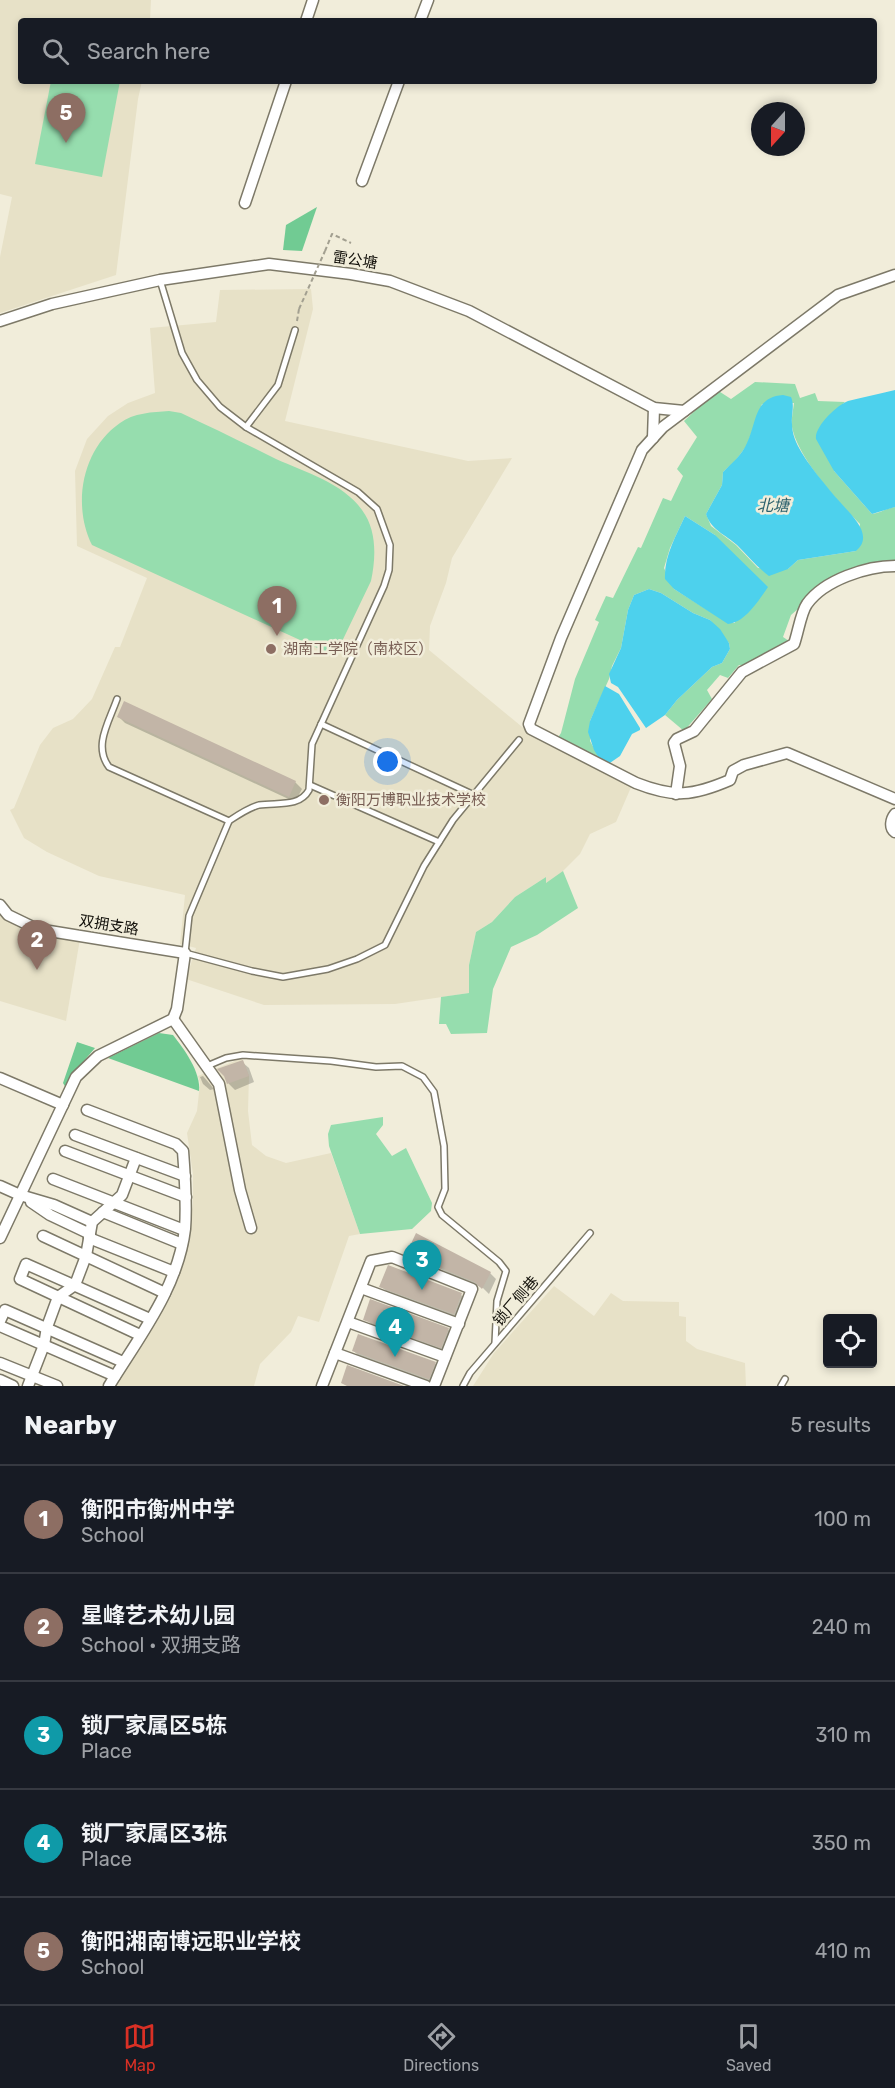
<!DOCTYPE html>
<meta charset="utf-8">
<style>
:root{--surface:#171b24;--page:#242831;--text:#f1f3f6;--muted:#9ea1a6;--line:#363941;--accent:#d93025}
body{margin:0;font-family:Rubik,"Noto Sans SC",sans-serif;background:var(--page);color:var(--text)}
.controls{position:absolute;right:18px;bottom:18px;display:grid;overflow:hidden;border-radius:6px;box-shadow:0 3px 9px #0003}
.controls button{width:54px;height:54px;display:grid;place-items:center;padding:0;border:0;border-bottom:2px solid var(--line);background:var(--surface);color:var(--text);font:30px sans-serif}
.compass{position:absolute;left:751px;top:102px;width:54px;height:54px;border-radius:50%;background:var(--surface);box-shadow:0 3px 9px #0003;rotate:201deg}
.you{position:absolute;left:388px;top:762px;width:21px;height:21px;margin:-15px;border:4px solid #fff;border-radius:50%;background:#1a73e8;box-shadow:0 0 0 9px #1a73e833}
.badge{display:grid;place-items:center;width:39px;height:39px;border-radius:50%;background:var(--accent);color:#fff;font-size:20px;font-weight:700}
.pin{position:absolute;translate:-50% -50px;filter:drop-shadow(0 2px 3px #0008)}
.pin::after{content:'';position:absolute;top:32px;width:21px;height:18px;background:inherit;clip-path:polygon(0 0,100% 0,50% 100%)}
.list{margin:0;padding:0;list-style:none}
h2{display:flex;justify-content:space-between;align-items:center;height:78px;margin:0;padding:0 24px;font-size:26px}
h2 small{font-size:20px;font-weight:400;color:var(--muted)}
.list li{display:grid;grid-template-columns:39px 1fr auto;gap:18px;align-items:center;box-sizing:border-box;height:108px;padding:0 24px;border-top:2px solid var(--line)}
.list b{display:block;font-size:22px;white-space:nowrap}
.list p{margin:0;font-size:20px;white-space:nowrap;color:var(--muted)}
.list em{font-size:20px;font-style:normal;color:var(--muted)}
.icon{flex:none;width:33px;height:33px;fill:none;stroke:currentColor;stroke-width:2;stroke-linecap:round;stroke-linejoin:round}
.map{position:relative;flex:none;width:895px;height:1386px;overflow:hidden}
.search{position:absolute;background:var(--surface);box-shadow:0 3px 9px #0003;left:18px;right:18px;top:18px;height:66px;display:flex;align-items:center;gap:15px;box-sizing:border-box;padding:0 21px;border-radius:6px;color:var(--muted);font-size:22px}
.sheet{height:618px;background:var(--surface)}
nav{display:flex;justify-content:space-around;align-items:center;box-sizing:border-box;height:84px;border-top:2px solid var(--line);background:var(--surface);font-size:16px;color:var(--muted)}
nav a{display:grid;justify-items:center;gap:3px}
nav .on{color:var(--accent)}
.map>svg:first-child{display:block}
.built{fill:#e7e1c7}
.green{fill:#96ddae;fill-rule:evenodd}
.forest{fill:#71cb93}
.water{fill:#4dd1ed}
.shadow{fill:#0003}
.building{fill:#c2b5a7}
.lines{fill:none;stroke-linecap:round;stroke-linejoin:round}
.service-casing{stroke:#7d7968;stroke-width:8}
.minor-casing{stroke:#7d7968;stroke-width:13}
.path{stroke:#a29f90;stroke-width:2;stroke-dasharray:4.5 3;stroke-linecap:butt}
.service{stroke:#fff;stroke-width:5}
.minor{stroke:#fff;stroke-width:10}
.path-bridge{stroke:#a29f90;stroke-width:2;stroke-dasharray:4.5 3;stroke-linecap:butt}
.education-dot{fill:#8d6e63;stroke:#f1edda;stroke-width:2}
.labels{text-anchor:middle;stroke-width:5;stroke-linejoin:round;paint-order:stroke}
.street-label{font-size:15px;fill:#12100a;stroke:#f1edda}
.education-label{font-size:15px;fill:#785e54;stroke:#f1edda;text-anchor:start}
.water-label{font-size:16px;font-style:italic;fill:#2a606c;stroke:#f1edda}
</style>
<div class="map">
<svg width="895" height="1386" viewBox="0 0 895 1386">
<rect width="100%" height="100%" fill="#f1edda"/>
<g class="built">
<path d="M0,0H151L150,21H21V81H142L138,99L116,275L0,313V257L12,197L0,194Z"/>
<path d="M311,289L313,309L285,421L468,461L512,458L452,558L446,583L430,626L429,650L527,731L632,785L616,822L590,834L580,854L558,876L546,883V877L515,897L492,922L476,932L469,965V993L395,1004L264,1005L186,979L196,948L180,944L185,895L99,876L47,852L24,838L10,810L14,808L40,745L53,728L73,719L92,699L115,647H120L147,578L77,546L75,471L87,439L108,416L128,403L155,393L150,328L216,322L220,290Z"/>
<path d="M0,912L80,939L66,1021L0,1001Z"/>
<path d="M242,1058L249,1076L248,1111L252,1145L266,1156L286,1163L331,1153L360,1234L349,1236L319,1322L298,1316L291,1332L260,1364L254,1386H115L170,1298L178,1278L187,1243L193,1204V1174L187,1133L197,1111L200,1083L198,1076Z"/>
<path d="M554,1286L594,1316L611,1293L623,1301L679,1302V1316L686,1317V1341L697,1349L745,1363L746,1386H473L494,1353Z"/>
</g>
<g class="green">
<path d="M51,81H120L102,177L35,164Z"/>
<path d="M755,382L795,384L800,398L815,393L818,401L845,402L827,418L834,471L872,514C880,513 887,508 895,507V564H878L807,601L791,615L783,637L789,641L745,665H739L728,678L720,675L707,690L712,699L684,731L665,715L677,700L712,667L722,663L730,649L729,643L710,620L693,613L661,593L649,589L634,595L628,610L621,648L612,666L609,679L590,721V741L602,763L557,739L561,733L575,679L599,622L595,620L606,596L613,598L638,547L641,548L663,498L671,501L683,476L677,469L697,437L684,421L717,390L731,399ZM794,403C793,411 791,420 792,427C798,458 838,502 860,524L856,551L798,560L788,569L758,568L736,545L711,526L706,514L722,485L723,472L736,460L747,445L762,404ZM685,516L715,535L735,623H728L674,589L664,568L670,548Z"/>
<path d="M169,411L181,413C213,428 244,443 276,459C305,472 343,483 362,510C377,530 376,558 371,581L335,656L92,545C72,505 82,449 120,423C133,413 153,412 169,411Z"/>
<path d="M563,871L578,908L537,935L511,947L493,989L487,1033L451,1034L446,1024H439L441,997L469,993V965L476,932L492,922L515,897L546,877V883Z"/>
<path d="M383,1117V1125L376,1134L392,1156L406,1148L432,1203L431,1211L412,1229L360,1234L329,1146L328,1134L331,1125Z"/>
</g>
<g class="forest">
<path d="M317,207L302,251L283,250L286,225Z"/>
<path d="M159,1033L173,1035C184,1049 201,1072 199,1091L108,1058Z"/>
<path d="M77,1042L95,1048L72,1075L66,1088L63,1083Z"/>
</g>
<g class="water">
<path d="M895,390V507L872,514L834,471L816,439C814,427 837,405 848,401C863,397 880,394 895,390Z"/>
<path d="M783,395L791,397C795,406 791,414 792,424C792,443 808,462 819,477C826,485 832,494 840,502C851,515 875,535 856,551L798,560L788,569L769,576C757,567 748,556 737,545C726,535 711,530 706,514L722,485L723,472C732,463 742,455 747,443C757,422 754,397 783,395Z"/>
<path d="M685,516L715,535L768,587C759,600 745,623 728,624L674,589L665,579C664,556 676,536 685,516Z"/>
<path d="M649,589L661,593L693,613L710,620L720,629L729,643L730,649L722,663L712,667L677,700L665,715L646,728L618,687L611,683L609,674L621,648L628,610L634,595Z"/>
<path d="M605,686L619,694L640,728V730L632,734L620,756L607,765L602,763L594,750L588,732L590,721Z"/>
</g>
<g class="shadow">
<path d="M119,717L295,782L302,789L295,802L125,723Z"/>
<path d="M242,1062L249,1068L254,1082L235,1090L229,1084L225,1075Z"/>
<path d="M203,1076L209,1083L214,1089L210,1090L203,1084L200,1077Z"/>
<path d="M409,1250L490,1273L496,1279L489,1294L483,1288L458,1278L416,1256Z"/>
<path d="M388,1267L461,1295L470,1303L463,1322L390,1295L381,1286Z"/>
<path d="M365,1318L448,1329L457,1338L450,1355L374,1327Z"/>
<path d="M354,1351L435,1363L443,1372L438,1386L362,1360Z"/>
</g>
<g class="building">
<path d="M124,701L296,781L289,797L117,717Z"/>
<path d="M243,1060L249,1076L227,1084L224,1076L217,1069Z"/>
<path d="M416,1233L491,1272L482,1289L475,1282L450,1272L408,1250Z"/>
<path d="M388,1265L462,1293L454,1314L379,1287Z"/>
<path d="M370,1299L449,1328L441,1348L363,1320Z"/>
<path d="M358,1334L436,1362L429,1379L352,1351Z"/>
<path d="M347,1365L404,1386H347L341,1383Z"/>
</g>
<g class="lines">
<g class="service-casing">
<g id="service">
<path d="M160,280L182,353L197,380L220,407L246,427L358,492L377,509L390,545L389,570L384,586L312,744L309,790C299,808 277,802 259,805C248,808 238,815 229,821L189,916L185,953L252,971L283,977L328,969L357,959L385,945L424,866L453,820L519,740"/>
<path d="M246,427L278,385L295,330"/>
<path d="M117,699C109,722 93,746 109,767L229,821"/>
<path d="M321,724L474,795"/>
<path d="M310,785L439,842"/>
<path d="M207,1066L226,1058L243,1055L331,1061L376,1067L402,1066L423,1077L434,1092L444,1146L445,1189L438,1207L442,1215L499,1262L506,1271L497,1301L495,1343"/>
<path d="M463,1386L470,1373L590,1233"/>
<path d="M781,1386L785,1379"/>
</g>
</g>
<g class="minor-casing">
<g id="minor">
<path d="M306,21L313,0"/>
<path d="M420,21L428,0"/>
<path d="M362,181L399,81"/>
<path d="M245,203L286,81"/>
<path d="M895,275L838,295L663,427L642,450L561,638L529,724L531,729L636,783C674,798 693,796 730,780L733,771L744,765L787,753L895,799"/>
<path d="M0,321L52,304L160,280L269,264L351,274L390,281L469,311L654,408L684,411"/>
<path d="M653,438L654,408"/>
<path d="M676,794L680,766L674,743L677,739L694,731L742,672L794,644C798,633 801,612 807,604C824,580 867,566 895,566"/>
<path d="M895,814C891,819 889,828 895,832"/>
<path d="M0,905L8,915L37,929L185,953L177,1009L173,1019L98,1056L76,1077L0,1238"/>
<path d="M173,1019L219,1084L240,1190L251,1228"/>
<path d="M0,1078L63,1105"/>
<path d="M87,1110L176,1144L183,1151C185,1177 187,1204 185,1229C178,1288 139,1337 109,1386"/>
<path d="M75,1135L185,1176"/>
<path d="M65,1151L186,1197"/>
<path d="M53,1179L184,1230"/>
<path d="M0,1186L20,1195L54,1205L92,1222"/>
<path d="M31,1202L50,1215L90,1234"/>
<path d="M103,1212L182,1244"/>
<path d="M43,1236L165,1293"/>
<path d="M89,1238L174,1272"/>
<path d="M361,1288L459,1324"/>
<path d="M0,1321L5,1310L123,1362"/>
<path d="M348,1322L445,1357"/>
<path d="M0,1326L115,1376"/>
<path d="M140,1335L20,1279L26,1264L150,1319"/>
<path d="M335,1353L426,1386"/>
<path d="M0,1363L57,1386"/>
<path d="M0,1380L13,1386"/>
<path d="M28,1386L44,1345L47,1327L58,1297L75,1285L86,1256L92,1222L122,1195L136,1158"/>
<path d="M322,1386L371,1261L392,1257L472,1289L434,1386"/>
</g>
</g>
<g class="path">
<path d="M325,251L332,234L351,243"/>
<path d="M297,321L299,309"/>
</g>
<use href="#service" class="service"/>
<use href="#minor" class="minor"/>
<path class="path-bridge" d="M299,309L325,251"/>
</g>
<g class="education-dot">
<circle cx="271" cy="649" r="6"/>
<circle cx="324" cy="800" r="6"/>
</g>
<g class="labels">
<g class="street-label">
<text transform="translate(355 260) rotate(9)" y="5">雷公塘</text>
<text transform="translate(109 925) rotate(9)" y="5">双拥支路</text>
<text transform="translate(516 1301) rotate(-49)" y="5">锁厂侧巷</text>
</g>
<g class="education-label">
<text x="283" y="654">湖南工学院（南校区）</text>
<text x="336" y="805">衡阳万博职业技术学校</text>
</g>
<g class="water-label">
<text x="773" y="511">北塘</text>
</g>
</g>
</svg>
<div class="controls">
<button><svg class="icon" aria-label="locate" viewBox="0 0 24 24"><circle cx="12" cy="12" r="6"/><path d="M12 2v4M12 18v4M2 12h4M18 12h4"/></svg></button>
</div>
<svg class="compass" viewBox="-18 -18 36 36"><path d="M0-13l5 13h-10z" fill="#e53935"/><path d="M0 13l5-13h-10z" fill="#9ea1a6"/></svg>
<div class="you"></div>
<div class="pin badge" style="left:277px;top:636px;background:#8d6e63">1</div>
<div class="pin badge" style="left:37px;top:970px;background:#8d6e63">2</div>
<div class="pin badge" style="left:422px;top:1290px;background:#0f9aa8">3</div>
<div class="pin badge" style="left:395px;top:1357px;background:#0f9aa8">4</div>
<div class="pin badge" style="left:66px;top:143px;background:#8d6e63">5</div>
<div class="search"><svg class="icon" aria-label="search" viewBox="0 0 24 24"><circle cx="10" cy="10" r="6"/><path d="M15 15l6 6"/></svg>Search here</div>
</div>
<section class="sheet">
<h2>Nearby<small>5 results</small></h2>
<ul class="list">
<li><span class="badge" style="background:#8d6e63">1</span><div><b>衡阳市衡州中学</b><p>School</p></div><em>100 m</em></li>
<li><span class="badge" style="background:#8d6e63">2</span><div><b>星峰艺术幼儿园</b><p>School · 双拥支路</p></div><em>240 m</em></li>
<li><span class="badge" style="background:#0f9aa8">3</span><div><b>锁厂家属区5栋</b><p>Place</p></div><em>310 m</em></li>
<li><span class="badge" style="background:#0f9aa8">4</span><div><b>锁厂家属区3栋</b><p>Place</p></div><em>350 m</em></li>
<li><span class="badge" style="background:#8d6e63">5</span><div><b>衡阳湘南博远职业学校</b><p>School</p></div><em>410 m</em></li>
</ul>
</section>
<nav>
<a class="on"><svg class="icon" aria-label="map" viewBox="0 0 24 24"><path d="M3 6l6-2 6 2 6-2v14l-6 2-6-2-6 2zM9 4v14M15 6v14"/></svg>Map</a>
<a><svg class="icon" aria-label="directions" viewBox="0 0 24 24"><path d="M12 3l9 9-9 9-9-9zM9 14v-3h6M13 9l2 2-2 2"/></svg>Directions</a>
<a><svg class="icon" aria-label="saved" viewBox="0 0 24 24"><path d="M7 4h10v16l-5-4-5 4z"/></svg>Saved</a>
</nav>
